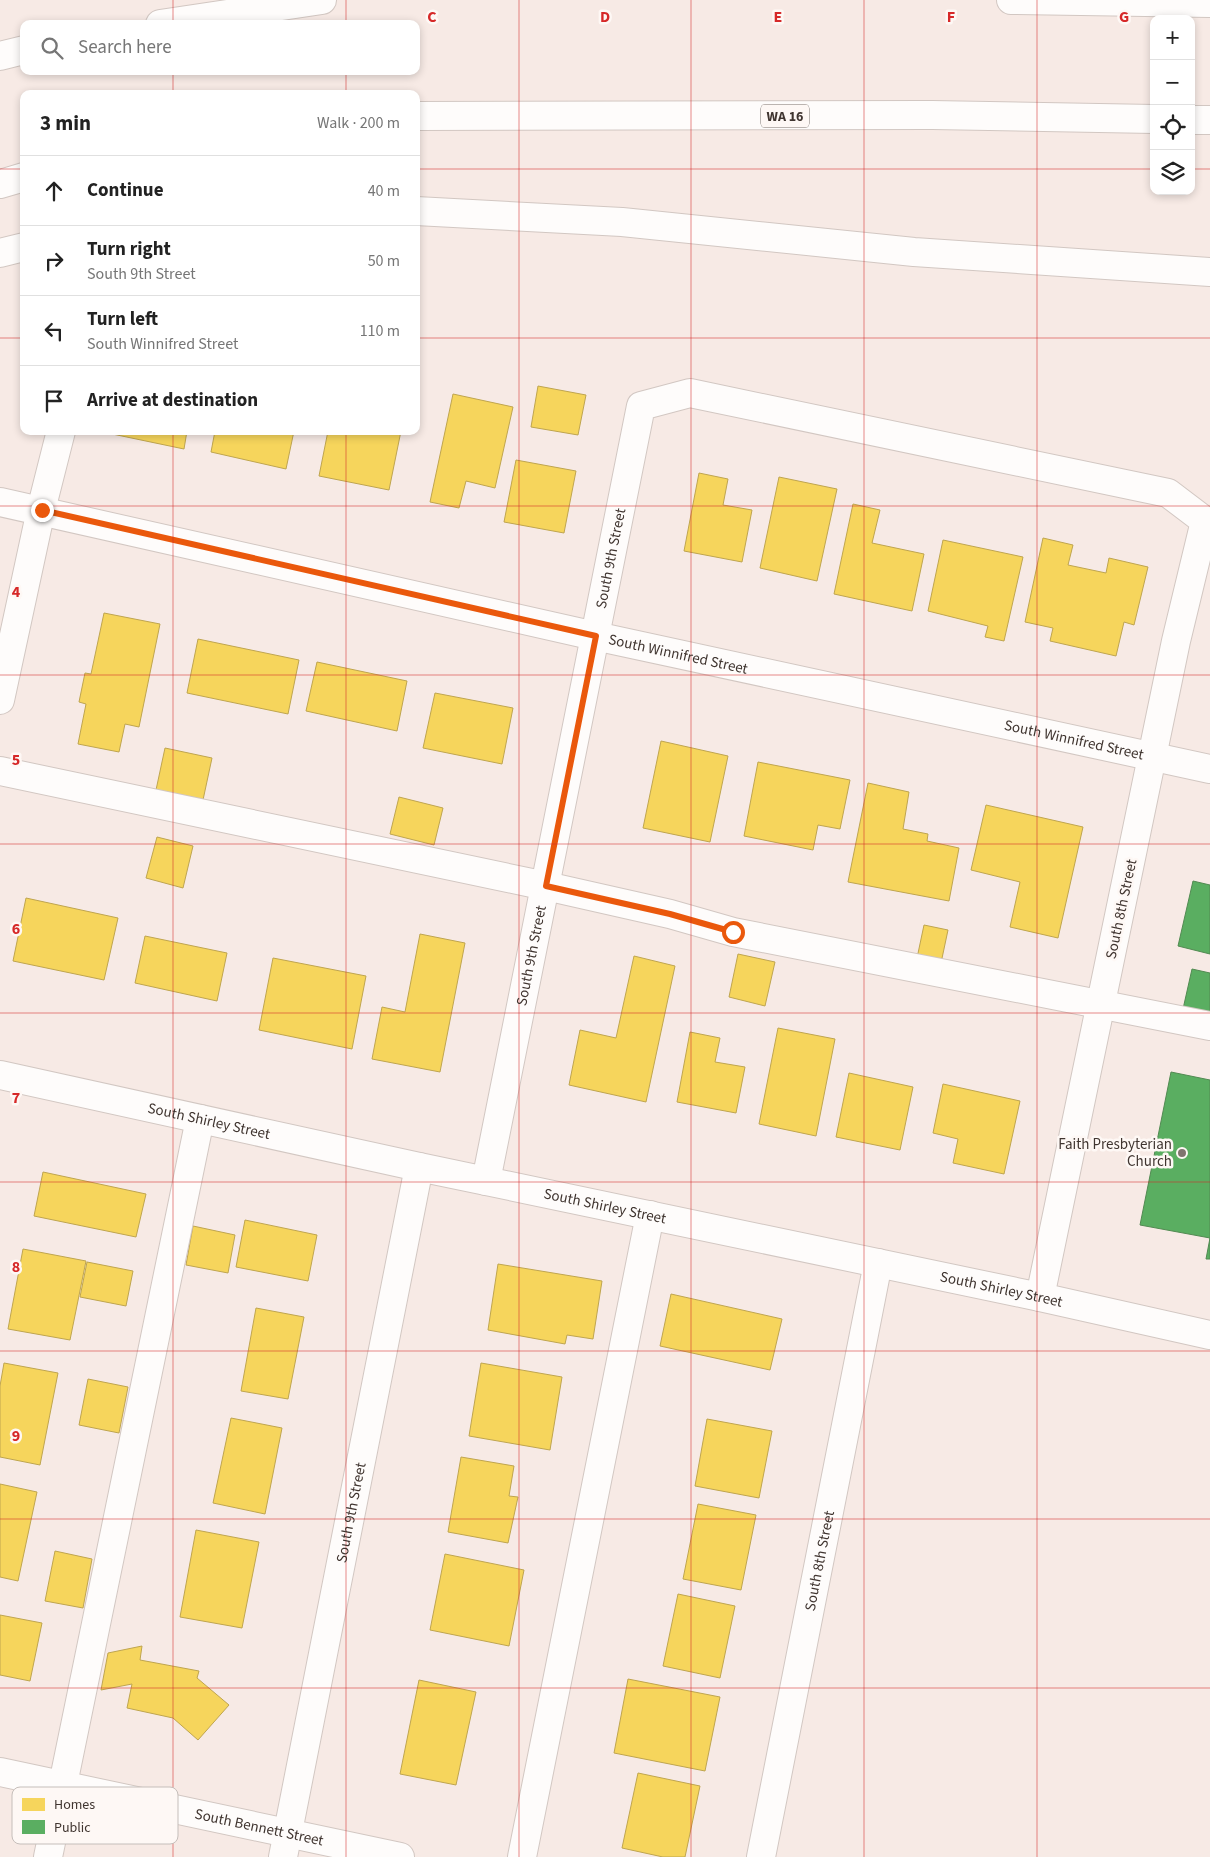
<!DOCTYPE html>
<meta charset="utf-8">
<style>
:root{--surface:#fff;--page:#f2f2f2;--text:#222;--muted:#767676;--line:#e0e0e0}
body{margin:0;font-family:"Source Sans 3",sans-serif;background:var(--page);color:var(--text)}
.controls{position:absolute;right:15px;top:15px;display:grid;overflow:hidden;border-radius:10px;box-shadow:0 2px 8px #0003}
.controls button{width:45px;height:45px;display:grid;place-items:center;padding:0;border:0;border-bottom:1px solid var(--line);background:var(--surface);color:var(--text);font:25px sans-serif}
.stop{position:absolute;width:15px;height:15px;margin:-11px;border:4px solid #ea580c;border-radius:50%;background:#fff}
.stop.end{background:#ea580c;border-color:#fff;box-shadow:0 1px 5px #0008}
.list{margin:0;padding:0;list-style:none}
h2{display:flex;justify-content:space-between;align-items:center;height:65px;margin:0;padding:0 20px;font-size:21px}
h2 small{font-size:16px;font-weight:400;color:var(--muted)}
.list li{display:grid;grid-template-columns:32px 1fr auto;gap:15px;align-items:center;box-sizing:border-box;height:70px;padding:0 20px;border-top:1px solid var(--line)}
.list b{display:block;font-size:19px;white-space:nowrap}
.list p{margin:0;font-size:16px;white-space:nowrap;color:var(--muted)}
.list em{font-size:16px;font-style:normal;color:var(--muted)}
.icon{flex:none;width:28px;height:28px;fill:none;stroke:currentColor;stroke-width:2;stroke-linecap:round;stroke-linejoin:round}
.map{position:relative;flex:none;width:1210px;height:1857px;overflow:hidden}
.search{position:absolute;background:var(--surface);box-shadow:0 2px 8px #0003;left:20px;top:20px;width:400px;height:55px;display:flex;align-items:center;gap:12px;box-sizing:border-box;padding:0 18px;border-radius:10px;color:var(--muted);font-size:19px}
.panel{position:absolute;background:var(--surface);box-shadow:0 2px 8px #0003;left:20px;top:90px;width:400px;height:345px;border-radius:10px}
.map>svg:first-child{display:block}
.homes{fill:#f6d55c;stroke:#bfa54f}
.public{fill:#5aae61;stroke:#528a52}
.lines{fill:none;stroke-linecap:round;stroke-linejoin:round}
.minor-casing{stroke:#d2c7c2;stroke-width:30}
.highway-casing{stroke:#d2c7c2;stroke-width:30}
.minor{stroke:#fefcfb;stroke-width:28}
.highway{stroke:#fefcfb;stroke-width:28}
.route{stroke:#ea580c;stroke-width:6}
.grid{fill:none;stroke:#d62828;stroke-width:1;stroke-opacity:0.55}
.poi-dot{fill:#80746f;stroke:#fef8f5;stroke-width:2}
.labels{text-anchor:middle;stroke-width:5;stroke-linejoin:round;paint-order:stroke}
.shield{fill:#fef8f5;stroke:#79706b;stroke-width:1}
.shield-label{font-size:14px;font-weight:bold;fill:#403530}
.street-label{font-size:15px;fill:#403530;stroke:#fef8f5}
.poi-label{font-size:15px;fill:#403530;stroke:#fef8f5;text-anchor:end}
.key{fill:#fef8f5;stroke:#c5beba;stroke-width:1}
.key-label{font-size:14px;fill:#403530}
.grid-label{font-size:16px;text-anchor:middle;font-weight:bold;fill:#d62828;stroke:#fef8f5;stroke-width:5;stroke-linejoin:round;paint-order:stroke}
</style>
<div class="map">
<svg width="1210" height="1857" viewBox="0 0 1210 1857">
<rect width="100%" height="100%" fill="#f7eae5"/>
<g class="homes">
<path d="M538,386L586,395L578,435L531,427Z"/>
<path d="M453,394L513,407L495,488L466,481L459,508L430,502Z"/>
<path d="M98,431H187L184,449Z"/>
<path d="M215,431H294L286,469L211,452Z"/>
<path d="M328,431H401L389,490L319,476Z"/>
<path d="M516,460L576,471L564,533L504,522Z"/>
<path d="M699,473L728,479L723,505L752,510L742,562L684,551Z"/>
<path d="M779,477L837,489L817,581L760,568Z"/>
<path d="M853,504L880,510L872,543L924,554L912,611L834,594Z"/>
<path d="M1043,538L1073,545L1068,565L1106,573L1109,558L1148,567L1134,625L1124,622L1116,656L1050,641L1053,628L1025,622Z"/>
<path d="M943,540L1023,557L1004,641L985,637L988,626L928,611Z"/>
<path d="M104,613L160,624L139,727L125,724L119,752L78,744L86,704L79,702L85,673L91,674Z"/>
<path d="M198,639L299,660L288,714L187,693Z"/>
<path d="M317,662L407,681L397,731L306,711Z"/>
<path d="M435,693L513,708L502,764L423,748Z"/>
<path d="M661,741L728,756L710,842L643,828Z"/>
<path d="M165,748L212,758L203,800L156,790Z"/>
<path d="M758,762L850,780L840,829L818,825L813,850L744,836Z"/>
<path d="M868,783L909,792L903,829L928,834L927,841L959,848L949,901L848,882Z"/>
<path d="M399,797L443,808L434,845L390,834Z"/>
<path d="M986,805L1083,827L1058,938L1010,927L1020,882L971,870Z"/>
<path d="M157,837L193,846L183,888L146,878Z"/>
<path d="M26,898L118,918L104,980L13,961Z"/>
<path d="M924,925L948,930L941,963L917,958Z"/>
<path d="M420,934L465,943L440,1072L372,1059L382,1007L405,1012Z"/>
<path d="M145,936L227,953L217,1001L135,983Z"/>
<path d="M738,954L775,962L765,1006L729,997Z"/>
<path d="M634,956L675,966L646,1102L569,1085L580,1030L616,1038Z"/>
<path d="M273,958L366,976L352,1049L259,1030Z"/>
<path d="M778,1028L835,1039L816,1136L759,1124Z"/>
<path d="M690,1032L720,1038L715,1062L745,1067L736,1113L677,1102Z"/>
<path d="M849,1073L913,1087L900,1150L836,1137Z"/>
<path d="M943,1084L1020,1101L1004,1174L953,1163L958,1139L933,1133Z"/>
<path d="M43,1172L146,1194L136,1237L34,1216Z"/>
<path d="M245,1220L317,1235L308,1281L236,1267Z"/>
<path d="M193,1226L235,1235L228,1273L186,1265Z"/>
<path d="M23,1249L86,1261L70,1340L8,1329Z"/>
<path d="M87,1262L133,1271L126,1306L80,1297Z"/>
<path d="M498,1264L602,1281L593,1339L567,1335L565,1344L488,1330Z"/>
<path d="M671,1294L782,1319L770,1370L660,1346Z"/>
<path d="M256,1308L304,1317L288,1399L241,1391Z"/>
<path d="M4,1363L58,1373L40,1465L0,1457V1386Z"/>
<path d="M481,1363L562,1377L550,1450L469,1436Z"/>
<path d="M88,1379L128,1387L119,1433L79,1425Z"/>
<path d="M231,1418L282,1428L265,1514L213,1503Z"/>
<path d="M707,1419L772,1431L759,1498L695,1486Z"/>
<path d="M461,1457L514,1466L509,1496L518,1497L508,1543L448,1532Z"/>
<path d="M0,1484L37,1492L18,1581L0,1577Z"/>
<path d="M698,1504L756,1515L741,1590L683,1579Z"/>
<path d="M196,1530L259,1542L242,1628L180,1617Z"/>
<path d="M55,1551L92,1559L83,1608L45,1601Z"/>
<path d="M445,1554L524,1570L509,1646L430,1630Z"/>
<path d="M678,1594L735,1606L720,1678L663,1666Z"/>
<path d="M0,1615L42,1623L30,1681L0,1675Z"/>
<path d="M142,1646L140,1660L199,1671L197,1678L229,1705L198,1740L173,1718L127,1708L132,1684L101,1690L108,1653Z"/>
<path d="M628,1679L720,1697L705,1771L614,1753Z"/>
<path d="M419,1680L476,1692L456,1785L400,1774Z"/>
<path d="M638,1773L700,1786L685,1857H663L622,1848Z"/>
</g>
<g class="public">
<path d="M1193,881L1210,885V954L1178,946Z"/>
<path d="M1192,969L1210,973V1015L1183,1009Z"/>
<path d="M1171,1072L1210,1080V1259H1206L1210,1238L1140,1225Z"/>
</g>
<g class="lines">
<g class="minor-casing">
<g id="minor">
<path id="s1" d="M0,502L595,636L1210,769"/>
<path d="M0,700L41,510L61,431"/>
<path d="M0,771L546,886L670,914L733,932L1210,1026"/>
<path id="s2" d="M0,1075L419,1167L1040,1297L1210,1335"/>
<path id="s3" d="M486,1181L641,406L690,393L1168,493L1205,521L1176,641L1040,1297"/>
<path id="s4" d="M0,1772L400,1857"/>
<path d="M48,1857L200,1119"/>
<path id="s5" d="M283,1857L419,1167"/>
<path d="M522,1857L650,1215"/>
<path id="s6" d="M761,1857L878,1263"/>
</g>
</g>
<g class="highway-casing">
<g id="highway">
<path d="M1011,0L1210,3"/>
<path d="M160,24L322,0"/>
<path d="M0,56L24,50"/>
<path d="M416,116L932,115L1154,119"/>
<path d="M1191,120H1210"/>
<path d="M0,184L24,177"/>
<path d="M416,211L622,222L914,252L1210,272"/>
<path d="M0,253L24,247"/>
</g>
</g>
<use href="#minor" class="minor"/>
<use href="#highway" class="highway"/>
</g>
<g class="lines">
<path class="route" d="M42,510L596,636L546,886L670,914L733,932"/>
</g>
<path class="grid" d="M173,0V24M346,0V24M519,0V1857M691,0V1857M864,0V1857M1037,0V1857M173,71V94M346,71V94M0,169H24M416,169H1154M1191,169H1210M0,338H24M416,338H1210M173,431V1857M346,431V1857M0,506H1210M0,675H1210M0,844H1210M0,1013H1210M0,1182H1210M0,1351H1210M0,1519H1210M0,1688H1210"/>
<circle class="poi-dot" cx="1182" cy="1153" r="5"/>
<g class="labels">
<rect class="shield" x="761" y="104.5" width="48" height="23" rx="4"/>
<g class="shield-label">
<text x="785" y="121">WA 16</text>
</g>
<g class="street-label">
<text dy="5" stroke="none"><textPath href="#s3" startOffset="635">South 9th Street</textPath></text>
<text dy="5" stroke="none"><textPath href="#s1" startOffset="695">South Winnifred Street</textPath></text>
<text dy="5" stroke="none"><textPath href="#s1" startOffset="1100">South Winnifred Street</textPath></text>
<text transform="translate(1121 909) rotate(-78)" y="5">South 8th Street</text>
<text dy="5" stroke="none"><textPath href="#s3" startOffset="230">South 9th Street</textPath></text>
<text dy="5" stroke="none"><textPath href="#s2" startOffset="214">South Shirley Street</textPath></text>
<text dy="5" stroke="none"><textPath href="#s2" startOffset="619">South Shirley Street</textPath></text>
<text dy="5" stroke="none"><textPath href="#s2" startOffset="1024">South Shirley Street</textPath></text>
<text dy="5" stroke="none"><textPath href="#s5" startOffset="351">South 9th Street</textPath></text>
<text dy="5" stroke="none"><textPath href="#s6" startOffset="302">South 8th Street</textPath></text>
<text dy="5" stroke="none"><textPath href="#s4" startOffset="265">South Bennett Street</textPath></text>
</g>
<g class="poi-label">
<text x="1172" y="1149">Faith Presbyterian<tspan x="1172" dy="17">Church</tspan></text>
</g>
</g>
<rect x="12" y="1787" width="166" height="57" rx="8" class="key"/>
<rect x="22" y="1798" width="23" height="13" fill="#f6d55c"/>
<rect x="22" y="1820" width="23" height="14" fill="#5aae61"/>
<g class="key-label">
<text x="54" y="1809">Homes</text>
<text x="54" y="1832">Public</text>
</g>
<g class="grid-label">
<text x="432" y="22">C</text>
<text x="605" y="22">D</text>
<text x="778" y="22">E</text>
<text x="951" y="22">F</text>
<text x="1124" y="22">G</text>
<text x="16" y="597">4</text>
<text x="16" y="765">5</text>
<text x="16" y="934">6</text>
<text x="16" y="1103">7</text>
<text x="16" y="1272">8</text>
<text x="16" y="1441">9</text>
</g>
</svg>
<div class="controls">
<button>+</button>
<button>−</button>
<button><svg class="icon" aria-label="locate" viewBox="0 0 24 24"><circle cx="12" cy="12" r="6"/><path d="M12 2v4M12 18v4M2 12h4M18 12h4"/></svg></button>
<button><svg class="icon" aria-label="layers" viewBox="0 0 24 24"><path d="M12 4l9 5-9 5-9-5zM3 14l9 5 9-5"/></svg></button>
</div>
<div class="stop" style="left:733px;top:932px"></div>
<div class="stop end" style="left:42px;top:510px"></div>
<div class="search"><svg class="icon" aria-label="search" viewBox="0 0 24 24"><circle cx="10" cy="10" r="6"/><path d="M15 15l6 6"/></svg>Search here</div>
<section class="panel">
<h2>3 min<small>Walk · 200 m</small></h2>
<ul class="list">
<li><svg class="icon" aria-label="ahead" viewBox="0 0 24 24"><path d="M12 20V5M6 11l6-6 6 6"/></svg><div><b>Continue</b></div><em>40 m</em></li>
<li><svg class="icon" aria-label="right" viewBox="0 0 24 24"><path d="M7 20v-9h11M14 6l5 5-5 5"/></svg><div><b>Turn right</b><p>South 9th Street</p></div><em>50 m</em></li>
<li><svg class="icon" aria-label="left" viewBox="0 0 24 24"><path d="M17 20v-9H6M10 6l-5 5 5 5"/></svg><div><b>Turn left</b><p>South Winnifred Street</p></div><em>110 m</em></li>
<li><svg class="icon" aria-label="arrive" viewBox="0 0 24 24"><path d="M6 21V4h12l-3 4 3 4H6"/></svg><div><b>Arrive at destination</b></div></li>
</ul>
</section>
</div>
